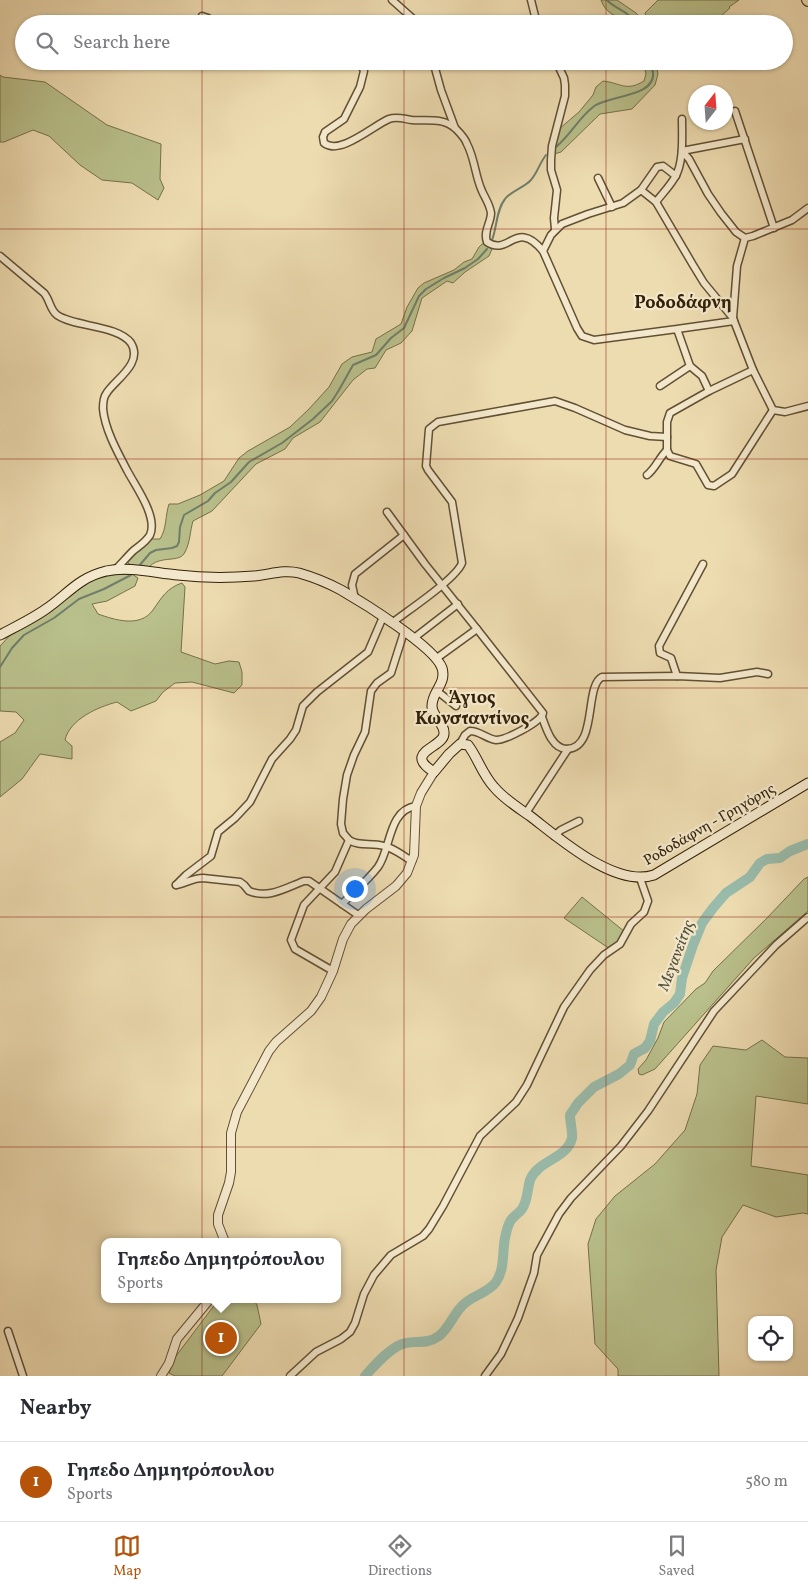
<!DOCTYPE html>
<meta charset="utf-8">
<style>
:root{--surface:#fff;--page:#f7f7f7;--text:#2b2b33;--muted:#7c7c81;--line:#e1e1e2;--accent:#b45309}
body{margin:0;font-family:Vollkorn,serif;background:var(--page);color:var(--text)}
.controls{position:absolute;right:15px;bottom:15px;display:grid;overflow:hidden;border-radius:10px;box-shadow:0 1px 4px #0004}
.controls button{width:45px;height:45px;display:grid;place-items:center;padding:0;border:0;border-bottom:1px solid var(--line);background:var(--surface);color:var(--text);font:25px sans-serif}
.compass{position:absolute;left:688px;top:85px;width:45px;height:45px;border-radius:50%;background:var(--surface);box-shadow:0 1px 4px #0004;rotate:17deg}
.you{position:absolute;left:354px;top:888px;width:18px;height:18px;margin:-12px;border:4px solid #fff;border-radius:50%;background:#1a73e8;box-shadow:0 0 0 8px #1a73e833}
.badge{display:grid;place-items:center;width:32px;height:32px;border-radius:50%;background:var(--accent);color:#fff;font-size:16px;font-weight:700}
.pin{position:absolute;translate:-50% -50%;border:2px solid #fff;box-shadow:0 1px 5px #0006}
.popup{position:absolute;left:101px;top:1238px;width:240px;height:65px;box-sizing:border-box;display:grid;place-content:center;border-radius:10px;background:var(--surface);filter:drop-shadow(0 1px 4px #0005);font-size:16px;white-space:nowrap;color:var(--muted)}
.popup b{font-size:19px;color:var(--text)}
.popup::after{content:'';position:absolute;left:50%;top:100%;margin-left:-10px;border:10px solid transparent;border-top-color:var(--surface)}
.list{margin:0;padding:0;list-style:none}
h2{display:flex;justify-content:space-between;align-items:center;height:65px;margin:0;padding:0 20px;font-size:21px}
h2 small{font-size:16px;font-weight:400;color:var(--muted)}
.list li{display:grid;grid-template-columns:32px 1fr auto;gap:15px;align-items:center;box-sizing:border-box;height:80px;padding:0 20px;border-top:1px solid var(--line)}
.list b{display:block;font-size:19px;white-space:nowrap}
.list p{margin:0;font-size:16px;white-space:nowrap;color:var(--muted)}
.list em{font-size:16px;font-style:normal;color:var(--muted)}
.icon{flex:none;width:28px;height:28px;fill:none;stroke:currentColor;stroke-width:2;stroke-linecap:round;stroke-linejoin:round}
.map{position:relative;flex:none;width:808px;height:1376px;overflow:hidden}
.search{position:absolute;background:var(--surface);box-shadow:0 1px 4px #0004;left:15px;right:15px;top:15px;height:55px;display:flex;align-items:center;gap:12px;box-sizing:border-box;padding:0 18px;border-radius:28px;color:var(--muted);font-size:19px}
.sheet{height:145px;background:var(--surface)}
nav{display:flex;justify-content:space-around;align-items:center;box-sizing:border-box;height:70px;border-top:1px solid var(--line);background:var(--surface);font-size:14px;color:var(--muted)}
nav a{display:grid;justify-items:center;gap:2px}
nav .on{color:var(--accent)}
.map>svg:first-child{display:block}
.green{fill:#b9c08b;stroke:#76704a}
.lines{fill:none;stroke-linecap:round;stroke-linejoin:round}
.stream{stroke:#707e6b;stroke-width:2}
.river{stroke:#99bcac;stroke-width:10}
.minor-casing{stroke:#615033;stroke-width:9}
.tertiary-casing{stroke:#615033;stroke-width:10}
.secondary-casing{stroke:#322109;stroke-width:11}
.primary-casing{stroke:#322109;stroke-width:12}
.minor{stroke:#f4e8cc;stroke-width:6}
.tertiary{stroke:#f4e8cc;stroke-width:8}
.secondary{stroke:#f4e8cc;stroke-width:9}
.primary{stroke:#eedcb1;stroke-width:10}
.grid{fill:none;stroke:#8f2418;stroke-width:1;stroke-opacity:0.55}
.labels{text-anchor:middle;stroke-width:4.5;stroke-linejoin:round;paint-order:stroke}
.street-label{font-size:15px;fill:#322109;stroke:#f4e8cc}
.water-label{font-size:16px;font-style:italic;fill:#51503a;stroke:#f4e8cc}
.quarter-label{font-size:18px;font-weight:bold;fill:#322109;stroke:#f4e8cc}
</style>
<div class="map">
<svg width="808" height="1376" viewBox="0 0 808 1376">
<rect width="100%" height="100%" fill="#eedcb1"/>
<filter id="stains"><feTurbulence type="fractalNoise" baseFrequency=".004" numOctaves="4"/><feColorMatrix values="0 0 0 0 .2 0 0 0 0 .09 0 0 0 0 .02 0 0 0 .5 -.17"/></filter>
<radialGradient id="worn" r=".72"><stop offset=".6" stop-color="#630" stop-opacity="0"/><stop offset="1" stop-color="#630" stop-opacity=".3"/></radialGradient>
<g class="green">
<path d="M601,0H617L636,13L646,24H628L627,20C615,17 605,12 601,0Z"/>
<path d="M658,0H739L729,7L730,8L712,24H650L645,13Z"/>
<path d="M643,61H655L658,74L655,85L632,109L600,114L561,152L554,154L559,129L579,112L593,95L596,87L603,81C621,83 626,92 644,81L646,74Z"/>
<path d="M0,75L3,77L45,82L107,125L161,144L160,179L164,188L158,200L132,183L102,180L80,165L49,136L33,130L4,142H0Z"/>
<path d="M482,244H485L492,249L489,256L465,272L453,283L447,281L422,298L412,331L401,343L386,350L375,368L367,369L353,380L320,422L293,438L285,449L256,464L212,511L193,521C190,531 190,543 185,552C180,564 160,554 148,568L134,567L128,563V560L149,539H160C167,528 165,516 169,504H178L200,495L224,481L239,458L248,451L290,427L309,409L329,387L342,364L352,357L372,352L376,339L401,324L407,307L418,288L424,283L454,270L464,262L472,259L479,247Z"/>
<path d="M118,574H132L138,578L135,586L107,601L92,604L98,614C115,620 140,628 153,610C162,597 167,588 182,583L185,587L181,652L215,664L229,661L239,662L242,672V685L234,693L192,682L175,683L163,692L156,701L131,711L117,702C98,707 70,719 65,740L72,746V759L40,754L22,779L0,797V742L15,733L24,720L16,712L0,711V646L14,631L90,580Z"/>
<path d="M808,877V911L754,958L655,1069L642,1075L639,1074L638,1069L646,1060L658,1038L664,1022L696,989L705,983L713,971L766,919L804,879Z"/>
<path d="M582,897L625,932L610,949L564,918Z"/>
<path d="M762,1040L785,1057L808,1058V1104L756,1096L751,1166L808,1175V1214L803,1213L776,1217L743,1205L722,1237L716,1270L719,1376H618V1369L595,1344L588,1244L596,1219L615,1196L655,1164L685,1130L697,1094L700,1065L713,1046L746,1050Z"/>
<path d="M219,1299H253L257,1305L261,1324L222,1376H175L169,1373L176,1356Z"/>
</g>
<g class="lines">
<g class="stream">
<path d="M607,0C615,9 631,12 635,24"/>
<path d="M556,147C570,135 579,118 593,107C607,95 656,98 653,72C652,69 650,65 649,61"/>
<path d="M492,240C497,228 496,210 505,199C511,191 523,188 530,181C537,174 539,164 546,155"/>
<path d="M139,566L150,553L156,550L172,548L177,546L179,542L180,527L184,515L208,501L215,493L231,482L249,462L282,443L313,419L332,401L339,390L353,365L376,355L391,338L404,328L419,296L426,289L444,278L465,268L478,259L487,249"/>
<path d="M0,667L12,648L24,635L54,618L79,599L104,589L131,575"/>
</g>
<path class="river" d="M365,1376C374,1366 392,1345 406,1343C418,1341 428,1344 439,1336C449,1328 453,1315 462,1306C472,1295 487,1294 496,1282C505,1269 502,1253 505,1238C506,1233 508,1224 511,1220C514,1216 519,1213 522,1209C528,1200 527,1190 530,1180C538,1160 567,1159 572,1138C573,1134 570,1121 570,1115L578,1103L594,1087L619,1074L630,1065L634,1054L645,1048L650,1041L654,1024L663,1012L674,1003L680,994L682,978L693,945L702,923L713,908L726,893L750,877L760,863L767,859L780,858L790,851L808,844"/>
<g class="minor-casing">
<g id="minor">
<path d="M392,0L419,24"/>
<path d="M531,0L537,24"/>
<path d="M202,16L208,18L214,24"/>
<path d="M245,24L254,21L263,24"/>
<path d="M357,61L362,67L364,71L360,87L344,119L325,132L323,137L324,143C340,156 374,125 389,119C397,116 404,119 412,120C427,121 443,117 456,129C460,133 465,138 467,144C475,159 475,176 482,191C485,198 490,205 491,213C491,223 483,231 487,242C509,257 516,218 543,251"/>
<path d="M433,61L441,90L455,128"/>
<path d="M735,111L774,228"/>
<path d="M682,151L689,159L708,194L721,213L736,232L745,238"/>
<path d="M682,151L745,139"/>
<path d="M598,178L612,207"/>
<path d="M641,190L657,167L663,166L676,176"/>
<path d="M656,202C662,194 670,186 675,177C684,163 682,135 682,119"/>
<path d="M555,229L554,218L557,190L551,170V160L552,146L565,96V85L564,78L556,61"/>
<path d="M0,256L44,293C50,300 50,310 57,315C74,327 118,325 131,343C144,364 113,381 106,394C103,398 103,404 103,409C105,430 118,453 128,472C136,487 158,517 150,535C146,542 139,546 133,551C127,557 121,564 115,570"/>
<path d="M733,318L737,266L745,238L753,236L792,220L808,208"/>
<path d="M734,321L753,370"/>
<path d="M660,386L690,366"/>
<path d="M709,391L753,370L773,410L785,412L808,406"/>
<path d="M667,437V450L670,456L696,464L708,485L714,486L732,474L773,410"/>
<path d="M647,475C655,469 659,458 667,450"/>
<path d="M387,512L425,564L477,629L437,658"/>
<path d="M355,599L352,585L355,574L404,535"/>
<path d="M392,623C407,611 456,579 462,563L452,502L428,470L426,466L429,429L438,422L555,401L575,408L625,430L650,436L667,437V422L670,413L709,391L702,376L690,366L677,329L734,321L733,318L704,283L693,265L656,202L641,190L623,203L588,214L562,224L551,235L543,251L577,328L582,336L594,340L677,329"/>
<path d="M414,638L458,604"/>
<path d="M677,676L671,658L660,653L659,646L703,564"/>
<path d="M437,691L456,706"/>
<path d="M542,717C546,728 552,749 567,749C598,748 584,686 602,677L677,676L720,678L757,672L768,674"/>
<path d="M460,744L465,735L470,731C480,731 487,739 496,740C506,740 541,722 543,713L477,629"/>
<path d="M526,813L568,749"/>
<path d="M554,836L561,830L579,821"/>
<path d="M349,840C359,847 372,842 384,846C394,848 403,856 412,861"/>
<path d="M176,885L186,875L211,856L218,832L235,818L250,802L272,759L290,739L296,730L303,706L317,692L368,652L383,617"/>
<path d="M176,885C186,883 193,878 203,878L240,882L244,885L249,891C269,899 285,888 304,881H309L358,915"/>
<path d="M342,904C354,892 368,880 378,867C391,849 388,810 416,806"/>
<path d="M333,971L295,949L291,940L304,905L335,872L349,840L343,833L341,824L343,799L347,775L354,755L365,732L371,691L377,683L391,673L404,632"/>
<path d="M8,1331L23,1376"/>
<path d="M290,1376L316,1352L341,1339L350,1332L355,1323L364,1294L374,1275L391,1255L423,1236L429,1229L443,1206L480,1136L516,1102L527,1085L564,1007L590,970L604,955L620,944L631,924L644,912L648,901L640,878"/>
<path d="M485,1376L501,1354L518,1318L534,1273L537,1255L559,1214L571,1198L621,1146L648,1111L714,1011L776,945L808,917"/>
</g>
</g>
<g class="tertiary-casing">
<g id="tertiary">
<path d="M225,1242L218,1224V1215L229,1183L231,1172V1133L237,1112L269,1051L276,1042L311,1011L321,997L333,971L343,939L351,924L366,909L396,886L407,873L414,855L416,806L421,793L434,772"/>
<path d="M161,1376L169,1363L177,1339L210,1299"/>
</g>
</g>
<g class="secondary-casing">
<path id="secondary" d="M0,635C15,627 32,619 46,609C68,594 78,578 106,571C129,566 155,573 178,575C203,578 229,578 254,576C269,575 283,569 299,573C313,577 328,583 341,590C362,602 435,647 442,668C447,684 431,692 432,707C433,717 445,724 444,734C443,748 402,752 434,772L449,754L460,744L468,745C478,758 482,774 494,787C504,799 517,807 530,816C559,838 615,888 654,875L808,783"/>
</g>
<g class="primary-casing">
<path id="primary" d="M807,0L808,1"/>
</g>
<use href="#minor" class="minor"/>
<use href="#tertiary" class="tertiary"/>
<use href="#secondary" class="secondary"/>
<use href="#primary" class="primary"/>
</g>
<path class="grid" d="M202,0V24M404,0V24M606,0V24M202,61V1376M404,61V1376M606,61V1376M0,229H808M0,459H808M0,688H808M0,917H808M0,1147H808"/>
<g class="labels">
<g class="street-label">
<text transform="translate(709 824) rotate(-30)" y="5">Ροδοδάφνη - Γρηγόρης</text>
</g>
<g class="water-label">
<text transform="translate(675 955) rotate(-69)" y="6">Μεγανείτης</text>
</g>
<g class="quarter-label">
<text x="683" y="308">Ροδοδάφνη</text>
<text x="472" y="703">Άγιος<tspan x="472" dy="21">Κωνσταντίνος</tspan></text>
</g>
</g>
<rect width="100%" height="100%" filter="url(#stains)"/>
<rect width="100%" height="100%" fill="url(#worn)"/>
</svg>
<div class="controls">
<button><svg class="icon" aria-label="locate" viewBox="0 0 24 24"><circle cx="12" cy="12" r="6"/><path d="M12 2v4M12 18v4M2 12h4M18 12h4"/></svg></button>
</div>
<svg class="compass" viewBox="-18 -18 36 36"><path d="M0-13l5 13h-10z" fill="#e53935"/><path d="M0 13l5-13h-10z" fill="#7c7c81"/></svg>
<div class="you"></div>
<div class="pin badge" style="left:221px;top:1338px">1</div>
<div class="popup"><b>Γηπεδο Δημητρόπουλου</b>Sports</div>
<div class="search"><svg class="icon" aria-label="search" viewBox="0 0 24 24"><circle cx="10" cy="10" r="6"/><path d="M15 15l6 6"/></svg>Search here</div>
</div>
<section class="sheet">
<h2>Nearby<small></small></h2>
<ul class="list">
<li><span class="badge">1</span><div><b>Γηπεδο Δημητρόπουλου</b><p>Sports</p></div><em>580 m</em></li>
</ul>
</section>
<nav>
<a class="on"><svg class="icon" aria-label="map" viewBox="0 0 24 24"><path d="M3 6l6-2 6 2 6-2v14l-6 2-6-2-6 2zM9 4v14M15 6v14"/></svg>Map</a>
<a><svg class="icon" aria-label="directions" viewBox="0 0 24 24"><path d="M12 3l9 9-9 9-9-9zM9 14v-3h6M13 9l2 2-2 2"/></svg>Directions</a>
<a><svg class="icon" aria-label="saved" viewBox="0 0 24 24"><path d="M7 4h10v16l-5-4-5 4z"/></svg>Saved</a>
</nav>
